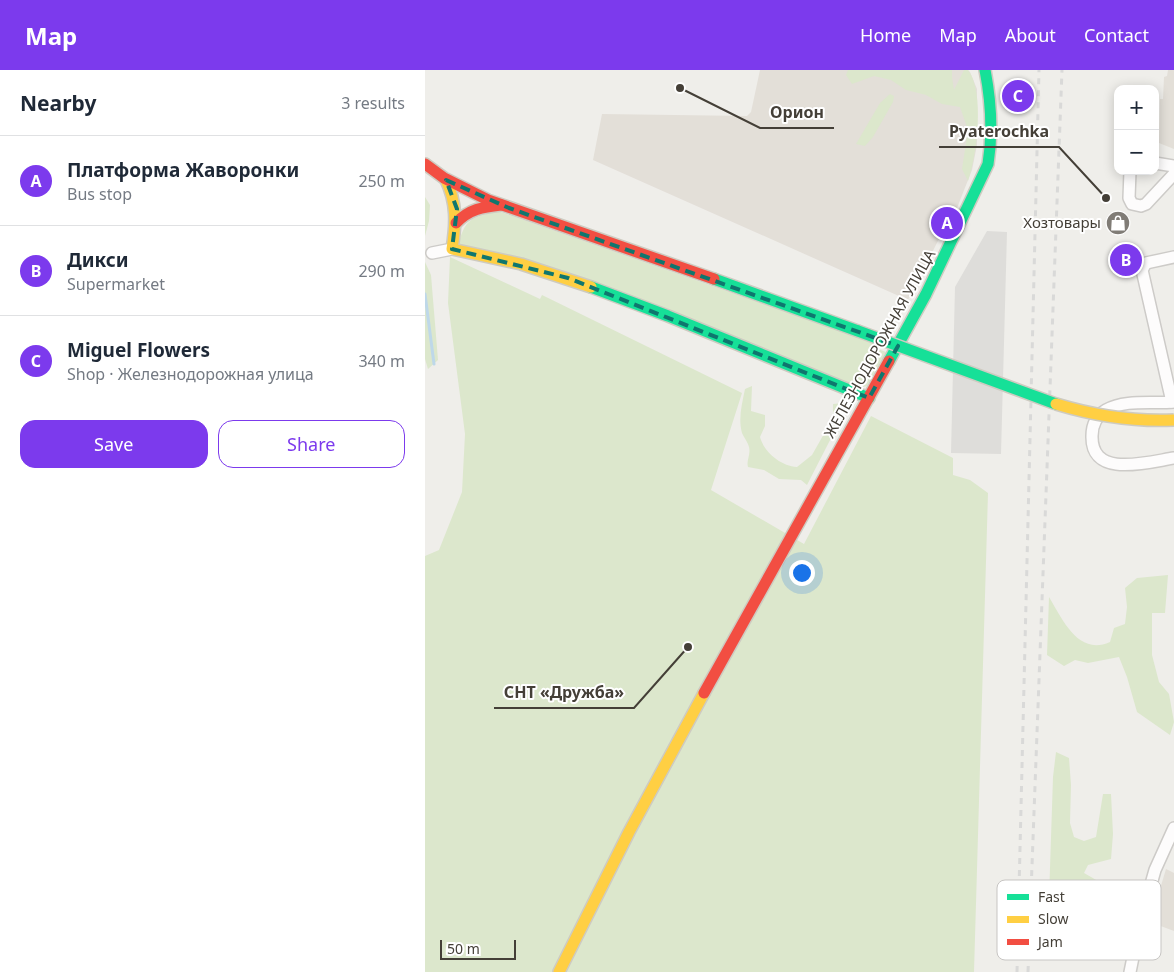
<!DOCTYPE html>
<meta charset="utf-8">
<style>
:root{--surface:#fff;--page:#f2f2f3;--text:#1f2937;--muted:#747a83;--line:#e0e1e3;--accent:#7c3aed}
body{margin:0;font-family:"Noto Sans",sans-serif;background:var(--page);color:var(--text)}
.controls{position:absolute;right:15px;top:15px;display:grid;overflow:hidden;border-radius:10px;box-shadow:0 2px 12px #0003}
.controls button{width:45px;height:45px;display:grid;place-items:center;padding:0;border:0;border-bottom:1px solid var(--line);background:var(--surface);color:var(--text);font:25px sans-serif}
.scale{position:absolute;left:15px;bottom:12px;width:76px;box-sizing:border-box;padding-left:5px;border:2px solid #443f37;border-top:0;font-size:14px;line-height:18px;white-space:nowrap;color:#443f37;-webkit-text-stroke:4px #fff;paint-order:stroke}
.you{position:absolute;left:376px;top:502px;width:18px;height:18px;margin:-12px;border:4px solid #fff;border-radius:50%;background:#1a73e8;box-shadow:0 0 0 8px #1a73e833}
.badge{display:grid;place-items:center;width:32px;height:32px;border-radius:50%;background:var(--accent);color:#fff;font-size:16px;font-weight:700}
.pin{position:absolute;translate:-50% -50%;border:2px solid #fff;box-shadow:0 1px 5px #0006}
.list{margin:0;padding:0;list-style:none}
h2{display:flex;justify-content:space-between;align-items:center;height:65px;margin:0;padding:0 20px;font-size:21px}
h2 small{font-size:16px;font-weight:400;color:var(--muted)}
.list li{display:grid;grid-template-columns:32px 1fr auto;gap:15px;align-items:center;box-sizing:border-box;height:90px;padding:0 20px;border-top:1px solid var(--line)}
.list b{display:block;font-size:19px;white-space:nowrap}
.list p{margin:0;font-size:16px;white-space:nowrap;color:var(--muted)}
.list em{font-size:16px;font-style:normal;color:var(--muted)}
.actions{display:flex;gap:10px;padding:15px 20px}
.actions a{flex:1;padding:11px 0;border:1px solid var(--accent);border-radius:15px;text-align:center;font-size:18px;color:var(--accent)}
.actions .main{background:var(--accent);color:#fff}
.map{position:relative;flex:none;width:749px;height:902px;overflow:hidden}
header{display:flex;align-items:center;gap:30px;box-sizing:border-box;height:70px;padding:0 25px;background:var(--accent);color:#fff}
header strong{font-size:24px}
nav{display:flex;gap:28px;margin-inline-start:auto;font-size:18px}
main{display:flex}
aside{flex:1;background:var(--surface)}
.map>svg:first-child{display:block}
.residential{fill:#e3dfd8}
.green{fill:#dce7cc}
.parking{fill:#deddda}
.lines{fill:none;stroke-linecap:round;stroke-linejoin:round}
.stream{stroke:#bed8e9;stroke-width:3}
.street-casing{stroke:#cdcbc8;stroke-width:14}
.fast-casing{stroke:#cecbc1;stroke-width:14}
.slow-casing{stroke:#cecbc1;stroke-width:14}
.jam-casing{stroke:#cecbc1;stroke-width:14}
.street{stroke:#fdfcfc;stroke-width:11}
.fast{stroke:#16e098;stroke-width:11}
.slow{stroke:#ffcf43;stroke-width:11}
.jam{stroke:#f24e42;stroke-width:11}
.rail{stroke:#d9d9d8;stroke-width:3;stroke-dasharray:6 6;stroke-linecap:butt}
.fast-bridge-casing{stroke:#cecbc1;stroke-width:14;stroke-linecap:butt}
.slow-bridge-casing{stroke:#cecbc1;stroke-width:14;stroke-linecap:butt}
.fast-bridge{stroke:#16e098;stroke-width:11}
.slow-bridge{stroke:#ffcf43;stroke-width:11}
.marked{fill:none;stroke:#0f766e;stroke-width:4;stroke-dasharray:10 6;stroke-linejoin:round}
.labels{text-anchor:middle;stroke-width:4;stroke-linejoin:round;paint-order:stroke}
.poi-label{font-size:15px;fill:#443f37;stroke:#fff;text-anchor:end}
.street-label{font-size:15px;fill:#443f37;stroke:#fff}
.key{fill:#fff;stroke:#c7c5c3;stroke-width:1}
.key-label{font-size:14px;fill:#443f37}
.leader{fill:none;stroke:#443f37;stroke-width:2}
.callout-dot{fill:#443f37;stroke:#fff;stroke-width:2}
.callout-label{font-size:16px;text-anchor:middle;font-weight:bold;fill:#443f37;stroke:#fff;stroke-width:4;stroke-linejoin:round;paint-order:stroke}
</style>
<header>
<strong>Map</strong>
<nav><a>Home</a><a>Map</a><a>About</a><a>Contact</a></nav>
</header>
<main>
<aside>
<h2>Nearby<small>3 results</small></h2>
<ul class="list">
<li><span class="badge">A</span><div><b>Платформа Жаворонки</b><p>Bus stop</p></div><em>250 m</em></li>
<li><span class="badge">B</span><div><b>Дикси</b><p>Supermarket</p></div><em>290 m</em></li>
<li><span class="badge">C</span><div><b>Miguel Flowers</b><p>Shop · Железнодорожная улица</p></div><em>340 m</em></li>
</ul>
<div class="actions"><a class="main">Save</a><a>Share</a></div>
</aside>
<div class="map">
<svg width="749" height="902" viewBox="0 0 749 902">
<rect width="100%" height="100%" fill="#efeeea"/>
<g class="residential">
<path d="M335,0H543L545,2L552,19V75L547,100L530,143L513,146L509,158L517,163L483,230L168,90L177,44L322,46L326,42Z"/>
<path d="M743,0H749V79L734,73L735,29H738L739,7L742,6Z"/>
<path d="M741,799L749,803V861L725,852Z"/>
</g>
<g class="green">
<path d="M423,0H527V7L529,20L539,0H543C560,22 552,85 543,111L537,99L543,60L535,37L517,34L501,25L481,20L466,10L449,6L427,14L421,5Z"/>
<path d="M465,24L469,26L468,32L448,67L440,76L431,74L455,33Z"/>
<path d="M0,127L5,135L4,151L0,166Z"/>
<path d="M73,141L451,273L450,278L461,282L442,316L430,319L288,261L32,178C41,147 44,149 73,141Z"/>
<path d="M25,187L115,229L117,225L317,323L286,420L379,474L446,346L528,388V405L545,410L563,423L549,902H0V486L14,480L37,422L40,364L23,233Z"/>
<path d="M0,192L6,205L13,290L3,299L0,289Z"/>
<path d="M327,316L326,341L340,345V356L335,367C339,382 356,396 372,397L387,385L408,348V334L419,333L422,337L382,415L376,410L354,409L339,400L323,397C321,390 326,385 324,377C323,372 319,368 317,363C313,348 317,334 320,319Z"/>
<path d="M743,505L740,543H727V585L734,612L744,624L749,652L745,665L712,642L702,607L694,587L663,593L650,590L639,596L622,585L624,527C638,550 653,586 685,572L689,558L700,554L702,537L700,518L712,508Z"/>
<path d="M631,682L644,688L646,715L645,753L649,767L659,771L671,767L678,724H686L688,764L686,789L663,795L659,803L673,811L676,840V862L666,877L633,888L622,889L628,707Z"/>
</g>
<path class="parking" d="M562,161L582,162L576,384L526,383L530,217Z"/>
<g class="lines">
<path class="stream" d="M0,224L9,294"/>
<g class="street-casing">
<g id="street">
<path d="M730,93L749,96"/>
<path d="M705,101L704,128L707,134L716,136L721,134L749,104"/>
<path d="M7,183L27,179"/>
<path d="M747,332L717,200L721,193L749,187"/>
<path d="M749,332C728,334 700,329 681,340C671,346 667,356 667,366C666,409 723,392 749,388"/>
<path d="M705,902L715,853L730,800L749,758"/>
</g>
</g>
<g class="fast-casing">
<g id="fast">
<path d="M289,209L433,261"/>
<path d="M166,217L243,246L444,328"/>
<path d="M464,291L501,224L563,94C568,63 566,31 560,0"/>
</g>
</g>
<g class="slow-casing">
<g id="slow">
<path d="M21,110C32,133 31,154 27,179L96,194L166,217"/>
<path d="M134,902L204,762L279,623"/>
</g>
</g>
<g class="jam-casing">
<g id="jam">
<path d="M0,94L19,108L63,130L289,209"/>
<path d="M31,153C44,139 58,137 76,135"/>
<path d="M279,623L464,291"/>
</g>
</g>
<use href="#street" class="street"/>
<use href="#fast" class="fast"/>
<use href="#slow" class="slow"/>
<use href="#jam" class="jam"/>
<g class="rail">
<path d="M592,902L614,0"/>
<path d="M603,902L637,0"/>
</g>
<g class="fast-bridge-casing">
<path id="fast-bridge" d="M433,261L631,334"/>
</g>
<g class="slow-bridge-casing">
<path id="slow-bridge" d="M631,334C671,346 708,352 749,350"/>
</g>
<use href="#fast-bridge" class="fast-bridge"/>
<use href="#slow-bridge" class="slow-bridge"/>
</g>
<path class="marked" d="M21,110L84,138L473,276L444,328L143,208L27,179L32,139Z"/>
<defs>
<g id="shop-disc" transform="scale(1.25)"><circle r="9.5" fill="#807c76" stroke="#fff"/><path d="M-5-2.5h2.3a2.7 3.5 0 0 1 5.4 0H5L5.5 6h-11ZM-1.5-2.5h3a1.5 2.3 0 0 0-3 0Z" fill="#fff"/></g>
</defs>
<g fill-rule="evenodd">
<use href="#shop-disc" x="693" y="153"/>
</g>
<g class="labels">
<g class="poi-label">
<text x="676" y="158">Хозтовары</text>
</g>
<g class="street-label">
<text transform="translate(455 274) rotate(-61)" y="5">ЖЕЛЕЗНОДОРОЖНАЯ УЛИЦА</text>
</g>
</g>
<rect x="572" y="810" width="164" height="80" rx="8" class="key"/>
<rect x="582" y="824" width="22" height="6" fill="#16e098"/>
<rect x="582" y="846" width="22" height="7" fill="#ffcf43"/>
<rect x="582" y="869" width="22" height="6" fill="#f24e42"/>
<g class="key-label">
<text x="613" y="832">Fast</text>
<text x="613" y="854">Slow</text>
<text x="613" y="877">Jam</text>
</g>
<path class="leader" d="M255 18L335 58H409M681 128L634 77H514M263 577L209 638H69"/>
<g class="callout-dot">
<circle cx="255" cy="18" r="5"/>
<circle cx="681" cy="128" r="5"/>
<circle cx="263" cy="577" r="5"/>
</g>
<g class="callout-label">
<text x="372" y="48">Орион</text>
<text x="574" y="67">Pyaterochka</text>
<text x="139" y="628">СНТ «Дружба»</text>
</g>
</svg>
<div class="controls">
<button>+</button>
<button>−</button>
</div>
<div class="scale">50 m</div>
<div class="you"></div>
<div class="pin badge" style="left:522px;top:153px">A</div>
<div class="pin badge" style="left:701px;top:190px">B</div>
<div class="pin badge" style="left:593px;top:26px">C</div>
</div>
</main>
